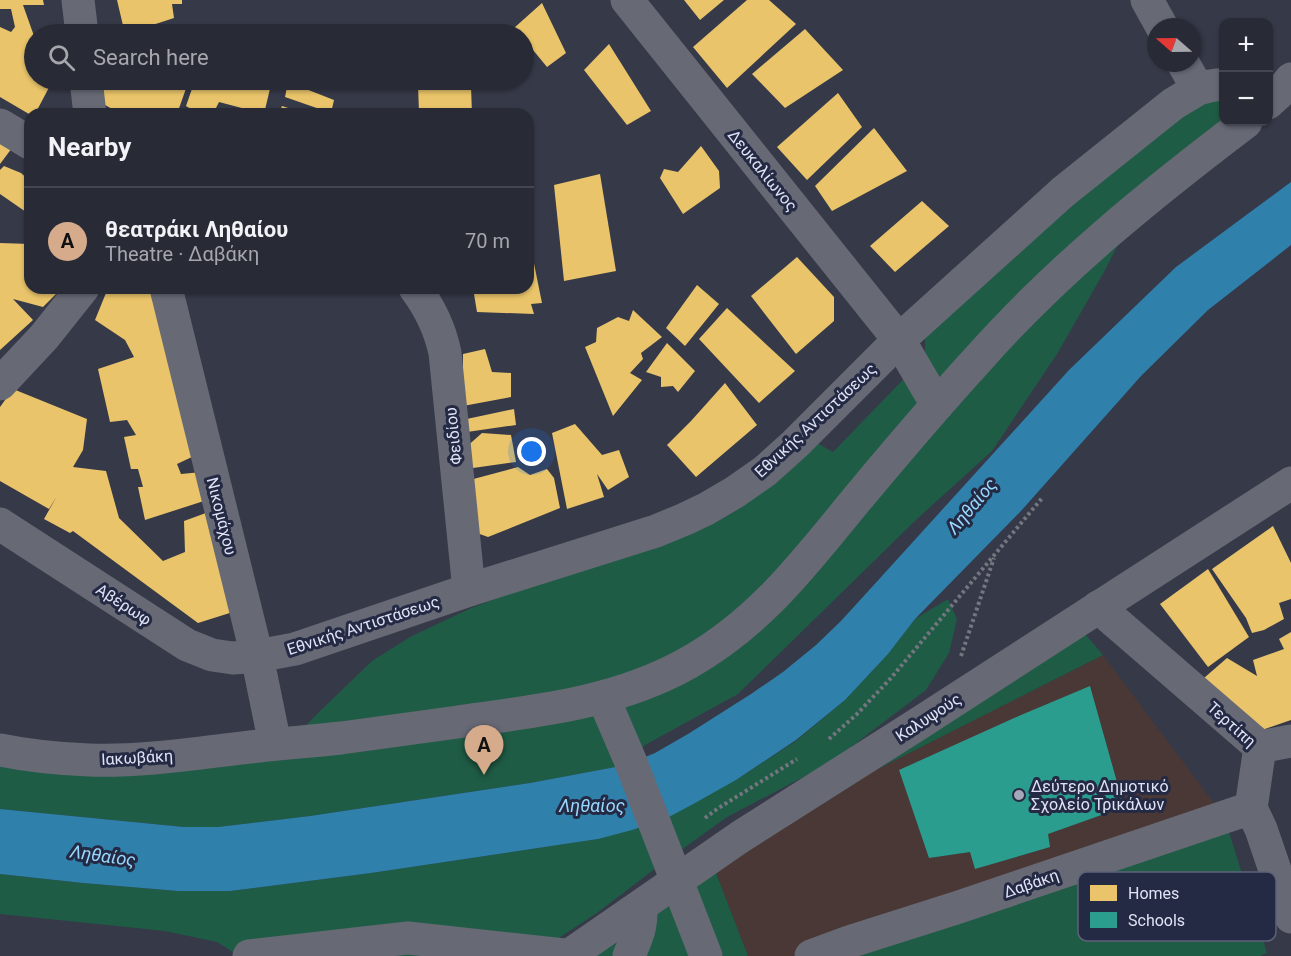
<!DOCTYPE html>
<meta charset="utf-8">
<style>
:root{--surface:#282b36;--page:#30333e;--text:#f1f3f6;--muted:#a5a7ad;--line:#444751;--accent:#d6ab8b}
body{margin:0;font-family:Roboto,sans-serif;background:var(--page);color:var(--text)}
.controls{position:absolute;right:18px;top:18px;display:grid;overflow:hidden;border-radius:12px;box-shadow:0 2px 4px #0004}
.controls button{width:54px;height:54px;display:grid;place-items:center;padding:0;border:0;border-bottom:2px solid var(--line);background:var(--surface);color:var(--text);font:30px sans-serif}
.compass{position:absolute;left:1147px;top:18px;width:54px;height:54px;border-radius:50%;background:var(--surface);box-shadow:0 2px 4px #0004;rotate:290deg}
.you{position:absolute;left:532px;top:452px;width:21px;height:21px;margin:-15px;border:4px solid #fff;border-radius:50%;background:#1a73e8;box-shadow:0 0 0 9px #1a73e833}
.badge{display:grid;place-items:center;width:39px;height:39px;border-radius:50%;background:var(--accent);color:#111;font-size:20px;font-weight:700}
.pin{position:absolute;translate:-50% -50px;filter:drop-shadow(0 2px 3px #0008)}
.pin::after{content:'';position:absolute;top:32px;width:21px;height:18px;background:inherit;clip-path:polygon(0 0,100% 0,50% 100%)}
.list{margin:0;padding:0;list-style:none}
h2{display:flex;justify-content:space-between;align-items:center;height:78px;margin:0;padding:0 24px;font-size:26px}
h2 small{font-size:20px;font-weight:400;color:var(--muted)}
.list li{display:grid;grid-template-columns:39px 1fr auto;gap:18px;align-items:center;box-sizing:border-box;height:108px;padding:0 24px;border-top:2px solid var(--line)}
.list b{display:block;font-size:22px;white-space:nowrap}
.list p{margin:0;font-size:20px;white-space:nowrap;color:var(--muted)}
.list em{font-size:20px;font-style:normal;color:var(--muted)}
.icon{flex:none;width:33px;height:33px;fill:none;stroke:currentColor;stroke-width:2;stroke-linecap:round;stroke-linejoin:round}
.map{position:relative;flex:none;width:1291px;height:956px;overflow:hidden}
.search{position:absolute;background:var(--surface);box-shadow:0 2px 4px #0004;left:24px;top:24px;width:510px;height:66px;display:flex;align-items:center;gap:15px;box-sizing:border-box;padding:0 21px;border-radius:33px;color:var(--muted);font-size:22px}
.panel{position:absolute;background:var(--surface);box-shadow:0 2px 4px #0004;left:24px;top:108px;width:510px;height:186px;border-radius:18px}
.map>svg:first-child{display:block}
.education{fill:#493835}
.green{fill:#1f5c45}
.water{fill:#2f81ac}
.homes{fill:#e9c46a}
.schools{fill:#2a9d8f}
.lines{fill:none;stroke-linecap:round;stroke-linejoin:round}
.path{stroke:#747680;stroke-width:4;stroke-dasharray:3 3;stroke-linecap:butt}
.street{stroke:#676975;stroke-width:33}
.poi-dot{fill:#a4a8b8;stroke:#252a44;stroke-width:2}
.labels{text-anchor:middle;stroke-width:6;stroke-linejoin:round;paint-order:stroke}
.street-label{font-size:16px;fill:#dfe3f5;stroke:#252a44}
.poi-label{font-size:16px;fill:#dfe3f5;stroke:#252a44;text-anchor:start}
.water-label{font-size:18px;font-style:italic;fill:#98d8fe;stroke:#252a44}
.key{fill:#252a44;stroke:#5d6279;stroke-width:1.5}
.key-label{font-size:16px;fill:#dfe3f5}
</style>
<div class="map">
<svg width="1291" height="956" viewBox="0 0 1291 956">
<rect width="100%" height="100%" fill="#363948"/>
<path class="education" d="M1103,655L1219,810L792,956H748L713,865L854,781Z"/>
<g class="green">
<path d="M1223,97L1224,122L1146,190L1104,272L1057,354L992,451L917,519L738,694L645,745L626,765L530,783L310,816L218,827H184L0,809V756L280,752L320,711L372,661L410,637L469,609L600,558L812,440L833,452L925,357V330L1176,114Z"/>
<path d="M948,599L957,619L949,653L926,690L830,763L727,817L652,871L597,913L531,956H239L217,942L165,931L0,914V874L83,883L178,891H230L371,873L598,839L736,780L796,741L845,700L888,654L915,619Z"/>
<path d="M1080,628L1103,655L854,781Z"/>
<path d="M1227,826L1267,953L1260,956H862L860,951Z"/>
<path d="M713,865L748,956H717L689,884Z"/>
<path d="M673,891L699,956H576Z"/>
</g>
<path class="water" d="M1291,182V245L1208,310L1141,376L1021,511L915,619L888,654L845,700L796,740L736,780L695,803L667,818L632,830L598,839L371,873L230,891H178L83,883L0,874V809L184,827H218L310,816L530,783L626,765L655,753L688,734L751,694L783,672L816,645L840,622L872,587L1069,370L1176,267Z"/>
<g class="homes">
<path d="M0,0H43L44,5H23L34,36V49L33,56L34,58V80H53L35,114H29L0,97V27L11,32L15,27L11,9H0Z"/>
<path d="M117,0H182V4H172L174,18L125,34Z"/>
<path d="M684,0H724L700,20Z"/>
<path d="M747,0H769L796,24L727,88L693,47Z"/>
<path d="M542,3L566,53L547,67L524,39V34H519L514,28Z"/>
<path d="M805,29L843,70L785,108L752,74Z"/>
<path d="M609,44L651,111L627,125L584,70Z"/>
<path d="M96,80H189L177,114H121L98,101Z"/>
<path d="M195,80H272L264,114L219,102L213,114H199L186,106Z"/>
<path d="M440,80H450V87L471,86L472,114H419L418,83Z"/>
<path d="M288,82L334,100L331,113L285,97Z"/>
<path d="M838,93L862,127L807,180L777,147Z"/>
<path d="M282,106L306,114H279Z"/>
<path d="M874,128L907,171L832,211L815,186Z"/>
<path d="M0,141L12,148L0,164Z"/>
<path d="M701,146L719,171L720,188L683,214L660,178L664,169L678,172Z"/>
<path d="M4,166L21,173L30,181V225L27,224L26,212L0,194V170Z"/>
<path d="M600,174L616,271L564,281L554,185Z"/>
<path d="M922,201L949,226L895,272L870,246Z"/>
<path d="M528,239H529L542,303L531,304L534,314L477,312L473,288H528Z"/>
<path d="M0,243L30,244V288H62L43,307L13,299L33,320L0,350Z"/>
<path d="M797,257L834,297V321L796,354L751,296Z"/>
<path d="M697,285L719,304L685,346L666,328Z"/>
<path d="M108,288H162L194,456L177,464L181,474L202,472L207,500L145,520L138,487H143L138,469H131L124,437L136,435L127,420L110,422L98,369L134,357L125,340L95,320Z"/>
<path d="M727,308L795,371L759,403L699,339Z"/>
<path d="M633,310L662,337L641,353L643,359L630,373L642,380L613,416L585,347L596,342L597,328L618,317L629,321Z"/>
<path d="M667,343L695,371L678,392L673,386L661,387V377L646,372Z"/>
<path d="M485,349L492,372L511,373V397L463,406V354Z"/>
<path d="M725,383L757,425L696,477L667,445L691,421Z"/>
<path d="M13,389L87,419L83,450L73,467L106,471L119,518L163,561L185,552L184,521L214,510L236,611L198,623L73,531L70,533L44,519L57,496L49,509L0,481V407Z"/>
<path d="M514,409L516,425L467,432L462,420Z"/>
<path d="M575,424L602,455L619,450L629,477L608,490L597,474L604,497L567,509L552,433Z"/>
<path d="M482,433L511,435L516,462L466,469L464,449Z"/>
<path d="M518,467L530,475L547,469L554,478L560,508L488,537L474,532L466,481Z"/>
<path d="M1273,526L1291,563V599L1279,603L1284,619L1264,630L1252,633L1246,618L1212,569Z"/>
<path d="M1208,569L1249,637L1208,667L1160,604Z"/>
<path d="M1291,632V720L1262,730L1204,678L1227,658L1257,676L1253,660L1284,649L1279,639Z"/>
</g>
<path class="schools" d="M1090,686L1124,807L1048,834L1050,847L975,869L970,852L929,858L899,770L1021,715Z"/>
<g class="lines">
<g class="path">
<path d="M961,656L994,558"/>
<path d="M829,739L857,714L891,678L1043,497"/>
<path d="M705,818L717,809L797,759"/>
</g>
<g class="street">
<path d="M78,0L82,34"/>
<path d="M627,0L899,340L937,405"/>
<path d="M1147,0L1162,27"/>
<path d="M1183,63L1198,89"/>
<path d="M86,80L90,114"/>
<path d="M1268,103L1281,91L1291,79"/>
<path d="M0,125L30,143"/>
<path d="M166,288L257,656L275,744"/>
<path d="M415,288C430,308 440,329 445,353L469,590"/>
<path d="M0,384L44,337L83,288"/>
<path d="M0,524L187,645L212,655L233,658L257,656L295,649L469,590L656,531L685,519L706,509L735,492L765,471L795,444L899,340L1063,192L1173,104L1198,89L1209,86L1224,84"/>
<path d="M1098,607L1260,747L1251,808L1261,829L1291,917"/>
<path d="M603,697L630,760L706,956"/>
<path d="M1260,747L1291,741"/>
<path d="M0,750C29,756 59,759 89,760C146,762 203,752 259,746C286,743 313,741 341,738C380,733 419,727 458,722C537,711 617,703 688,663C761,622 805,562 857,499C897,451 937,404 979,358C1058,269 1151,194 1246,122"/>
<path d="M249,956L408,938L574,956"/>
<path d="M568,956L740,837L918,724L1291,483"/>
<path d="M629,956C637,936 642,928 641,906"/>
<path d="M811,956L849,942L959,907L1251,808"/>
</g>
</g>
<circle class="poi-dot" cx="1019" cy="795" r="6"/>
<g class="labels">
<g class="street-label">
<text transform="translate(763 170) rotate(51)" y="6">Δευκαλίωνος</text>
<text transform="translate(815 420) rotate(-43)" y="6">Εθνικής Αντιστάσεως</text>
<text transform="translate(453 436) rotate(-96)" y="6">Φειδίου</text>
<text transform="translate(222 516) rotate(76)" y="6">Νικομάχου</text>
<text transform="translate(124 604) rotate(33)" y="6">Αβέρωφ</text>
<text transform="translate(363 625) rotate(-18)" y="6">Εθνικής Αντιστάσεως</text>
<text transform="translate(928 717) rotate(-33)" y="6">Καλυψούς</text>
<text transform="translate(1232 724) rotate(42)" y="6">Τερτίπη</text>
<text transform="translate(137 757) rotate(-3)" y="6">Ιακωβάκη</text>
<text transform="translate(1031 883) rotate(-19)" y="6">Δαβάκη</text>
</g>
<g class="poi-label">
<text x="1031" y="792">Δεύτερο Δημοτικό<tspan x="1031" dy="18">Σχολείο Τρικάλων</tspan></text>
</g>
<g class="water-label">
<text transform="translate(972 506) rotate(-50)" y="6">Ληθαίος</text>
<text x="592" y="812">Ληθαίος</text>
<text transform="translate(103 856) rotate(8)" y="6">Ληθαίος</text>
</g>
</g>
<rect x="1078" y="872" width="198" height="69" rx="9" class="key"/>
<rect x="1090" y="885" width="27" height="16" fill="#e9c46a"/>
<rect x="1090" y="912" width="27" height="16" fill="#2a9d8f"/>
<g class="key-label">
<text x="1128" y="899">Homes</text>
<text x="1128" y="926">Schools</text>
</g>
</svg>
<div class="controls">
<button>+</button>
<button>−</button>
</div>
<svg class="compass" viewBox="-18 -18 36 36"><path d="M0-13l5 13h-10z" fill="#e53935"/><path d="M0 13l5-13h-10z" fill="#a5a7ad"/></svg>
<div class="you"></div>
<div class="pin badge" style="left:484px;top:775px">A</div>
<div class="search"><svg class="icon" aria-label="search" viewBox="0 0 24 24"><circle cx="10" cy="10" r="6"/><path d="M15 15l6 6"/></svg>Search here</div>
<section class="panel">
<h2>Nearby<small></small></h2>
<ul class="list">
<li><span class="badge">A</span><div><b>θεατράκι Ληθαίου</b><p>Theatre · Δαβάκη</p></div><em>70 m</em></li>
</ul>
</section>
</div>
